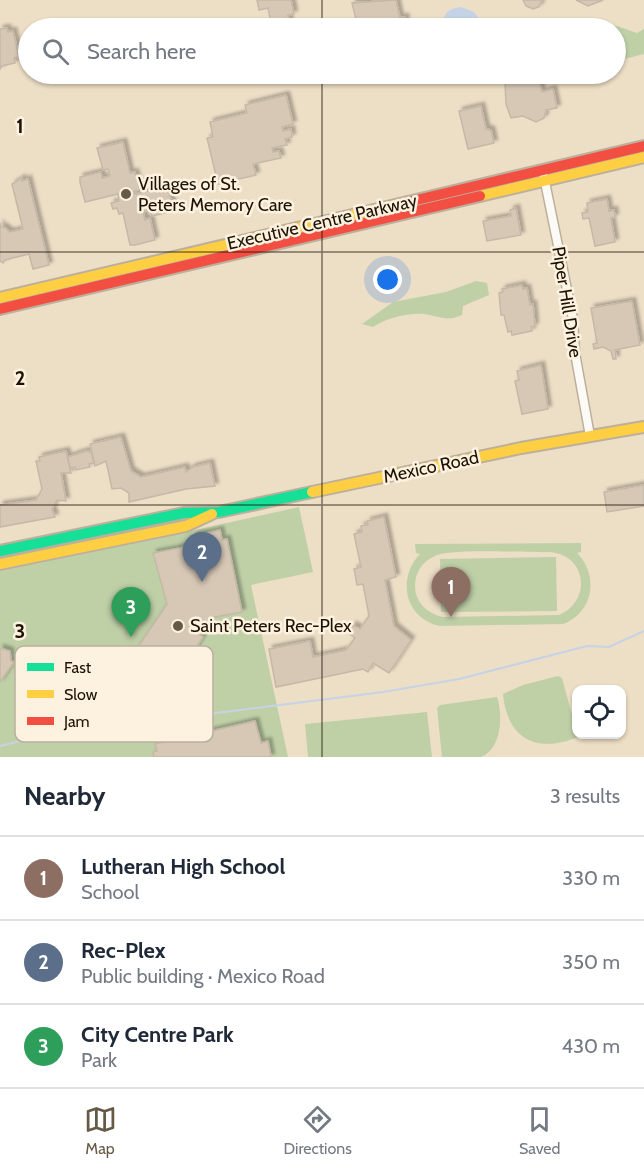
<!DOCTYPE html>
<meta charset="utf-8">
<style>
:root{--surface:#fff;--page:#f2f2f3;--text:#1f2937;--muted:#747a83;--line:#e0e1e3;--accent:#665a47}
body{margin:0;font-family:Cabin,sans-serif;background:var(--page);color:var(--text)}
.controls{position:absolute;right:18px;bottom:18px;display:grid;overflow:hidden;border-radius:12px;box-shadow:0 2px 4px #0004}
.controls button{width:54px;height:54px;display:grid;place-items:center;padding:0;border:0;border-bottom:2px solid var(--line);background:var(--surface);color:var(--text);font:30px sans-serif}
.you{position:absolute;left:388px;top:280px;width:21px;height:21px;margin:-15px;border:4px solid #fff;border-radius:50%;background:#1a73e8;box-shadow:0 0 0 9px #1a73e833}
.badge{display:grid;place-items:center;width:39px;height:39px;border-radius:50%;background:var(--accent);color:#fff;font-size:20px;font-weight:700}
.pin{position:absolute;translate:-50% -50px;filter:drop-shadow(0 2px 3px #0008)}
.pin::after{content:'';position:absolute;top:32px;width:21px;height:18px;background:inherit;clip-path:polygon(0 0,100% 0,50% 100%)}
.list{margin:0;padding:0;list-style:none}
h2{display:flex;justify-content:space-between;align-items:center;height:78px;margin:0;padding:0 24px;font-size:26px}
h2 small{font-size:20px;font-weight:400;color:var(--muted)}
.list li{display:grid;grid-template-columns:39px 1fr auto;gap:18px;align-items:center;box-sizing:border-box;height:84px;padding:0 24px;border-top:2px solid var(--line)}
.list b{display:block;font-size:22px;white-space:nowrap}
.list p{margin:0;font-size:20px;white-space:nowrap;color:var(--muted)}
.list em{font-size:20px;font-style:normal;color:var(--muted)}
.icon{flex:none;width:33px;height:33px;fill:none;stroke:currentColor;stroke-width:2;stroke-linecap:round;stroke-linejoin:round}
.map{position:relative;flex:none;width:644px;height:757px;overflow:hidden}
.search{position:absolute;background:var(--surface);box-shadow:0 2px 4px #0004;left:18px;right:18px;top:18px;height:66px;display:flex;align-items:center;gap:15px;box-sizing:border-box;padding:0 21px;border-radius:33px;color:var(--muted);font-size:22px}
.sheet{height:330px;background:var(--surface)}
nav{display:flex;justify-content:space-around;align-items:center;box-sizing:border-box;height:84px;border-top:2px solid var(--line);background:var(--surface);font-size:16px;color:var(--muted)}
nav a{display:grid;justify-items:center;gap:3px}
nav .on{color:var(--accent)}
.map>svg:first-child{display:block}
.green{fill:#bfd0a7;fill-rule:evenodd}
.water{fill:#c6d3e6}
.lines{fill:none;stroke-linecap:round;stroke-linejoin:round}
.stream{stroke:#c6d3e6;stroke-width:2}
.building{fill:#d7c8b6;stroke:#c6b8a7;stroke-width:1.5;filter:url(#shadow)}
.street-casing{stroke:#bcb09d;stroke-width:11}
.fast-casing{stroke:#bcb09d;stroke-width:14}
.slow-casing{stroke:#bcb09d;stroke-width:14}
.jam-casing{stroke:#bcb09d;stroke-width:14}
.street{stroke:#fcfaf6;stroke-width:8}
.fast{stroke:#16e098;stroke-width:10}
.slow{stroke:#ffcf43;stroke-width:10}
.jam{stroke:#f24e42;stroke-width:10}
.grid{fill:none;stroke:#1d1303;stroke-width:1.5;stroke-opacity:0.55}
.poi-dot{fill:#665a47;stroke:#fdf2e0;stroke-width:2}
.labels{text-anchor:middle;stroke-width:5;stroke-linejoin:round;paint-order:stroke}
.poi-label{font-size:18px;fill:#1d1303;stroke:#fdf2e0;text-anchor:start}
.street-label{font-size:18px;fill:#1d1303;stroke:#fdf2e0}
.key{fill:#fdf2e0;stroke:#baaf9e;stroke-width:1.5}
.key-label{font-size:16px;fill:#1d1303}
.grid-label{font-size:20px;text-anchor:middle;font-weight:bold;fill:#1d1303;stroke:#fdf2e0;stroke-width:5;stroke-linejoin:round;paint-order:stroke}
</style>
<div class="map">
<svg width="644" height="757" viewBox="0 0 644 757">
<defs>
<filter id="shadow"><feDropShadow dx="3.5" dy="-3.5" stdDeviation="1.5" flood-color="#0004"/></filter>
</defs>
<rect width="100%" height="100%" fill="#eddec6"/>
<g class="green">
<path d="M617,26L637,33L644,29V54L616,61V28H599Z"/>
<path d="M476,281L487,283L489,295L463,306L462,315C447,322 439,316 424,314C406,313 388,318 373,327L362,324L393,302L446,292Z"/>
<path d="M299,507L313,572L251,585L288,757H0V569L141,542Z"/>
<path d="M581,543V552L577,553C599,575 594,612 563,624L440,626C404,618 397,578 420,554L416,553L415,544ZM550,552C587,555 592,601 559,615L443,617C430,614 420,607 416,594C412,578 420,562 435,556C451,548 527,553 550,552Z"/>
<path d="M556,557L557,611L441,612L440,559Z"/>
<path d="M558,676L562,678L578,737C537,754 507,739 503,694L523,685Z"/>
<path d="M497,697C503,714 502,749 481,757C470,757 454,757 442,757L437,708L440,705Z"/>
<path d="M427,712L432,757H308L305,724Z"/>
</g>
<path class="water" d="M461,7L474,12L487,28H444C441,15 448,8 461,7Z"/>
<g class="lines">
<path class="stream" d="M0,746L48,734L383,692L459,679L587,646L609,647L644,631"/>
</g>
<g class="building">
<path d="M257,0H291L294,14L288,15L291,28H272L268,8L259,10Z"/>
<path d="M396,0L400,18L405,17L406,22L376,28H358L352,3Z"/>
<path d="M523,0H542L539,7L533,9L526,6Z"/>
<path d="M576,0H603L588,6Z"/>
<path d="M7,28L8,32L13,31L19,57L14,58L15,63L2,66L0,69V29Z"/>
<path d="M367,74H401V75L369,82Z"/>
<path d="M529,77H538L542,92L553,89L557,108L546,110L544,118L536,122L523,116L511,118L506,104L505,83Z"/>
<path d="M286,95L293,124L282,127L283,131L291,129L292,137L285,139L287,145L272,148L273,152L279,151L281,158L253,164L256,175L218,184L207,138L213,137L210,122L247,113L245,105Z"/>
<path d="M481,106L486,129L491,130L494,143L468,149L459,111Z"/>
<path d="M123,142L130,173L135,172L140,190L134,191L135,194L167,186L173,206V211L152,216L150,210L143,212L145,220L150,218L155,240L135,245H130L123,213L119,214L117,208L113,209L111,203L119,201L118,194L85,202L80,182V177L101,172L102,178L110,176L108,169L103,170L97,148Z"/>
<path d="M22,178V181L28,179L49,265L33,269L29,254L5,260L3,263L0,261V223L1,227H4L10,232L23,229L12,184Z"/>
<path d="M607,199L609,211L614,210L615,217L611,218L615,242L595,246L589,218L583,219L582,213L588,212L587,203Z"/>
<path d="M516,208L521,235L487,241L483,221L511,216L510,210Z"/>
<path d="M522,285L523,289L527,288L530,305L533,304L535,326L531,327L532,331L512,335L511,331L508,332L504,315H501L499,293L503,292L502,289Z"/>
<path d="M632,301L640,345L615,350L616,359H613L611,351L603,347L594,349L593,344L597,343L591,308Z"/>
<path d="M541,365L548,409L522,414L515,381L519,380L517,371Z"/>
<path d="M121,437L131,471L141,477L185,467L186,472L193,467L210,463L215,486L186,489L129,502V493L121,488L112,489L106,461L95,466L90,444Z"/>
<path d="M66,451L71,473H61L66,501L57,500L52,509L55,517L0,527V505L36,500L42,489L36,461H40L39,457Z"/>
<path d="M86,451L91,452L94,463L89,464L90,467L76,470L75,467L70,468L68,457Z"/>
<path d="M644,485V506L607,512L604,492Z"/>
<path d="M384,517L396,577L385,580L394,626L411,640L389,673L373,663L368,672L363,669L276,687L269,649L310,641L313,657L346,650L355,638L348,633L353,625L360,629L369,616L363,584L357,585L354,569L361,567L354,534L362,532L361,526L368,525L367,521Z"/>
<path d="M220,530L222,540L227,539L242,612L210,618L200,635L203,637L159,706L117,678L167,604L153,553L196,545L194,536Z"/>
<path d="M0,648L10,651L11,661L14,662L0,682Z"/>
<path d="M255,721L261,743L268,741L271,757H154L153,752L157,751L155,744Z"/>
</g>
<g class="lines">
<g class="street-casing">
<path id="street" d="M544,177L573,319L575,353L590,436"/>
</g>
<g class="fast-casing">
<path id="fast" d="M0,551L184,513L219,512L312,492"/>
</g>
<g class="slow-casing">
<g id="slow">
<path d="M480,196L644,157"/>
<path d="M0,298L408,202"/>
<path d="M312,492L521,448L644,427"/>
<path d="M0,564L186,526L212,514"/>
</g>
</g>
<g class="jam-casing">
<g id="jam">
<path d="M408,202L644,146"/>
<path d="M0,309L480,196"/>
</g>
</g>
<use href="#street" class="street"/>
<use href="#fast" class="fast"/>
<use href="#slow" class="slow"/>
<use href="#jam" class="jam"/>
</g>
<path class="grid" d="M322,0V28M322,74V757M0,252H644M0,505H644"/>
<g class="poi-dot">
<circle cx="126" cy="194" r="6"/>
<circle cx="178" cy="626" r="6"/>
</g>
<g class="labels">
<g class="poi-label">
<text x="138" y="190">Villages of St.<tspan x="138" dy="21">Peters Memory Care</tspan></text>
<text x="190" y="632">Saint Peters Rec-Plex</text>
</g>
<g class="street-label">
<text transform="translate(322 222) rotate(-13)" y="6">Executive Centre Parkway</text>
<text transform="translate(567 302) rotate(81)" y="6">Piper Hill Drive</text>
<text transform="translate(431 467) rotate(-12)" y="6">Mexico Road</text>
</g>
</g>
<rect x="15" y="646" width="198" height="96" rx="9" class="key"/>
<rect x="27" y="663" width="27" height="8" fill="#16e098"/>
<rect x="27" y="690" width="27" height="8" fill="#ffcf43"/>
<rect x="27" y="717" width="27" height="8" fill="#f24e42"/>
<g class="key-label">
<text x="64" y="673">Fast</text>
<text x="64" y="700">Slow</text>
<text x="64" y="727">Jam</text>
</g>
<g class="grid-label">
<text x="20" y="133">1</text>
<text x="20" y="385">2</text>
<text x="20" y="638">3</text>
</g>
</svg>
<div class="controls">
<button><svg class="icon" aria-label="locate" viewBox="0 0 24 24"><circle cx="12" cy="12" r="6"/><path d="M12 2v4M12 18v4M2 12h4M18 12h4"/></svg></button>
</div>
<div class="you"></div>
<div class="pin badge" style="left:451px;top:617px;background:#8d6e63">1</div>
<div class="pin badge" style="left:202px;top:582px;background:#5c6f8a">2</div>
<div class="pin badge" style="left:131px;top:637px;background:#2e9e5b">3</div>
<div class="search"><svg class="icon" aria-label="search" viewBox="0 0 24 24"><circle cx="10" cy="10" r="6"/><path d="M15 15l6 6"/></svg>Search here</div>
</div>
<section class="sheet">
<h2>Nearby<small>3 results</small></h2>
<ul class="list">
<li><span class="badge" style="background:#8d6e63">1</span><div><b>Lutheran High School</b><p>School</p></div><em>330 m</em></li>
<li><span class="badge" style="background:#5c6f8a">2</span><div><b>Rec-Plex</b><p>Public building · Mexico Road</p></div><em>350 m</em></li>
<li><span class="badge" style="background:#2e9e5b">3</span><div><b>City Centre Park</b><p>Park</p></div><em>430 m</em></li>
</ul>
</section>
<nav>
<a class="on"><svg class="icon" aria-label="map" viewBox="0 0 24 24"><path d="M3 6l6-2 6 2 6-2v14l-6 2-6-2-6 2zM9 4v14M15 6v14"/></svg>Map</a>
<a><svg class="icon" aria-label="directions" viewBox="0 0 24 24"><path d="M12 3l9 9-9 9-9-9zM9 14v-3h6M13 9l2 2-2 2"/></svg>Directions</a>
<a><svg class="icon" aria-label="saved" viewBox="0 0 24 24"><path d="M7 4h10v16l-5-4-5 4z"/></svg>Saved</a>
</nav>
